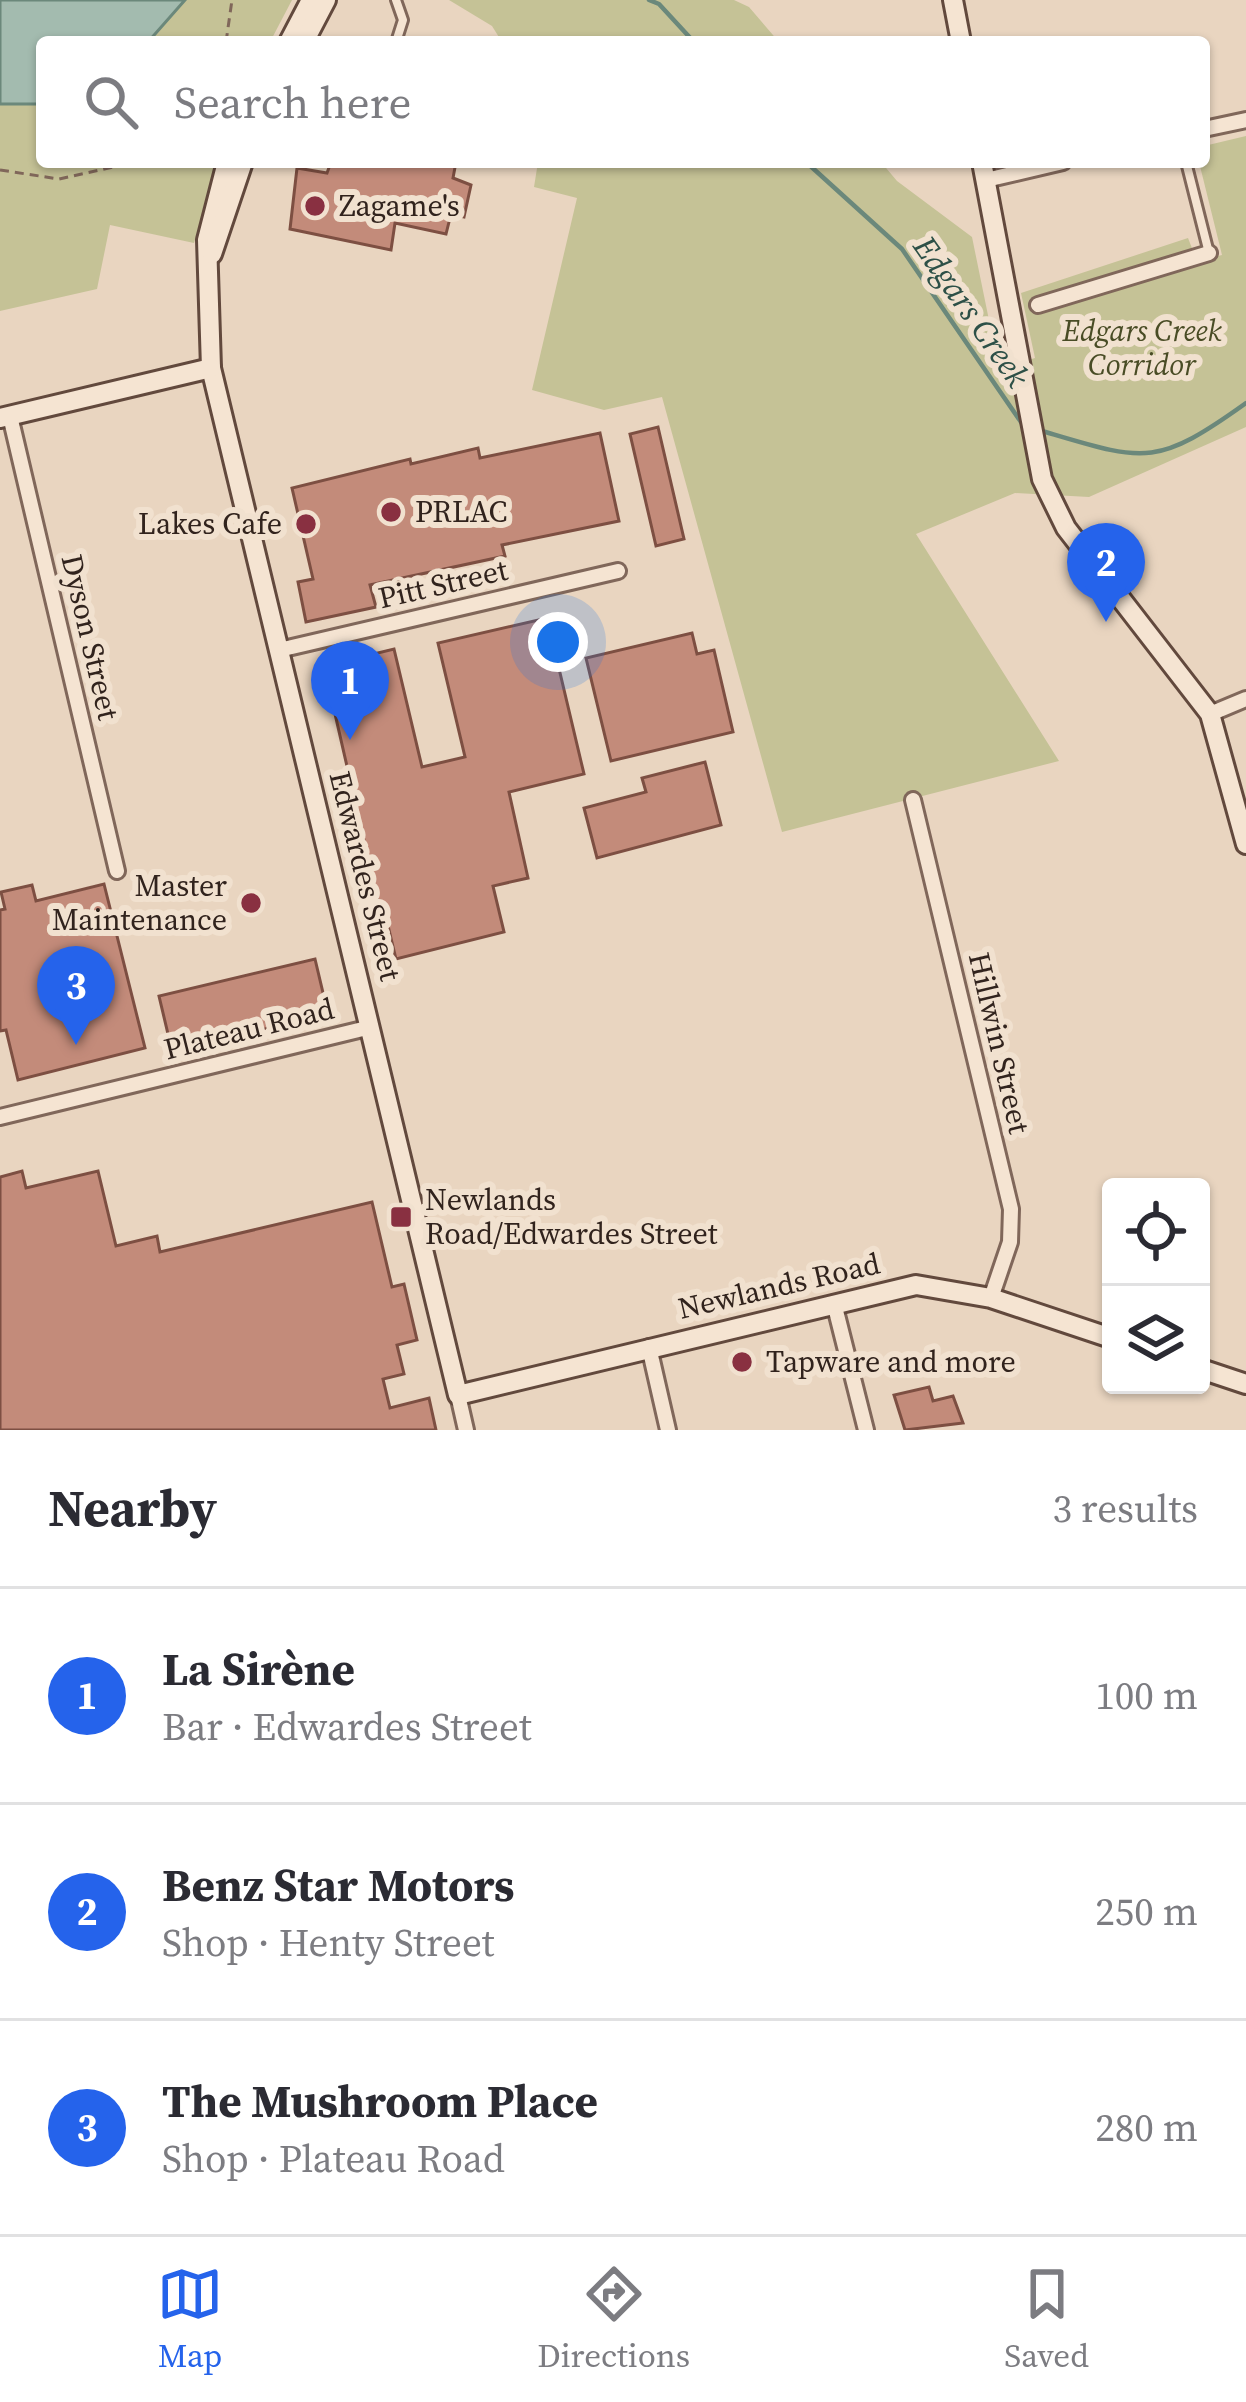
<!DOCTYPE html>
<meta charset="utf-8">
<style>
:root{--surface:#fff;--page:#f2f2f3;--text:#2b2b33;--muted:#7c7c81;--line:#e1e1e2;--accent:#2563eb}
body{margin:0;font-family:"Source Serif 4",serif;background:var(--page);color:var(--text)}
.controls{position:absolute;right:36px;bottom:36px;display:grid;overflow:hidden;border-radius:12px;box-shadow:0 3px 9px #0004}
.controls button{width:108px;height:108px;display:grid;place-items:center;padding:0;border:0;border-bottom:3px solid var(--line);background:var(--surface);color:var(--text);font:60px sans-serif}
.you{position:absolute;left:558px;top:642px;width:42px;height:42px;margin:-30px;border:9px solid #fff;border-radius:50%;background:#1a73e8;box-shadow:0 0 0 18px #1a73e833}
.badge{display:grid;place-items:center;width:78px;height:78px;border-radius:50%;background:var(--accent);color:#fff;font-size:39px;font-weight:700}
.pin{position:absolute;translate:-50% -99px;filter:drop-shadow(0 3px 6px #0008)}
.pin::after{content:'';position:absolute;top:63px;width:42px;height:36px;background:inherit;clip-path:polygon(0 0,100% 0,50% 100%)}
.list{margin:0;padding:0;list-style:none}
h2{display:flex;justify-content:space-between;align-items:center;height:156px;margin:0;padding:0 48px;font-size:51px}
h2 small{font-size:39px;font-weight:400;color:var(--muted)}
.list li{display:grid;grid-template-columns:78px 1fr auto;gap:36px;align-items:center;box-sizing:border-box;height:216px;padding:0 48px;border-top:3px solid var(--line)}
.list b{display:block;font-size:45px;white-space:nowrap}
.list p{margin:0;font-size:39px;white-space:nowrap;color:var(--muted)}
.list em{font-size:39px;font-style:normal;color:var(--muted)}
.icon{flex:none;width:66px;height:66px;fill:none;stroke:currentColor;stroke-width:2;stroke-linecap:round;stroke-linejoin:round}
.map{position:relative;flex:none;width:1246px;height:1430px;overflow:hidden}
.search{position:absolute;background:var(--surface);box-shadow:0 3px 9px #0004;left:36px;right:36px;top:36px;height:132px;display:flex;align-items:center;gap:30px;box-sizing:border-box;padding:0 42px;border-radius:12px;color:var(--muted);font-size:45px}
.sheet{height:804px;background:var(--surface)}
nav{display:flex;justify-content:space-around;align-items:center;box-sizing:border-box;height:168px;border-top:3px solid var(--line);background:var(--surface);font-size:33px;color:var(--muted)}
nav a{display:grid;justify-items:center;gap:6px}
nav .on{color:var(--accent)}
.map>svg:first-child{display:block}
.green{fill:#c5c296}
.water{fill:#a3bbaf;stroke:#6b887b;stroke-width:3}
.lines{fill:none;stroke-linecap:round;stroke-linejoin:round}
.stream{stroke:#6b887b;stroke-width:4.5}
.building{fill:#c38b7a;stroke:#7d4f42;stroke-width:3}
.lane-casing{stroke:#80675a;stroke-width:14}
.street-casing{stroke:#80675a;stroke-width:20}
.secondary-casing{stroke:#62493d;stroke-width:24}
.path{stroke:#80675a;stroke-width:3;stroke-dasharray:9 6;stroke-linecap:butt}
.lane{stroke:#f5e4d2;stroke-width:8}
.street{stroke:#f5e4d2;stroke-width:14}
.secondary{stroke:#f5e4d2;stroke-width:18}
.poi-dot{fill:#893041;stroke:#f1e1cf;stroke-width:4.5}
.labels{text-anchor:middle;stroke-width:12;stroke-linejoin:round;paint-order:stroke}
.poi-label{font-size:30px;fill:#31231d;stroke:#f1e1cf;text-anchor:start}
.park-label{font-size:30px;font-style:italic;fill:#494c25;stroke:#f1e1cf}
.street-label{font-size:30px;fill:#31231d;stroke:#f1e1cf}
.water-label{font-size:33px;font-style:italic;fill:#2d5047;stroke:#f1e1cf}
</style>
<div class="map">
<svg width="1246" height="1430" viewBox="0 0 1246 1430">
<rect width="100%" height="100%" fill="#e9d5c0"/>
<g class="green">
<path d="M0,0H292L270,42H42V162H219L194,243L110,225L97,289L0,311Z"/>
<path d="M449,0H734L749,7L779,42H502L492,26Z"/>
<path d="M1246,136V427L1089,497L1015,493L916,534L1059,761L782,832L662,397L604,410L532,390L577,198L534,187L538,162H881L897,181L972,237L999,369L1035,358L1021,293L1188,238L1197,261L1222,255L1199,162H1204V146Z"/>
</g>
<path class="water" d="M0,0H185L148,42H42V104H0Z"/>
<g class="lines">
<g class="stream">
<path d="M649,0L659,4L694,42"/>
<path d="M806,162L902,249L1023,425"/>
<path d="M1039,430C1144,461 1154,469 1246,403"/>
</g>
</g>
<g class="building">
<path d="M331,162H456L453,178L471,185L464,217L451,214L446,234L395,223L391,250L290,229L297,168L327,173Z"/>
<path d="M658,427L684,539L656,546L630,434Z"/>
<path d="M600,433L619,521L502,545L505,556L370,585L376,607L306,622L298,582L313,579L292,488L410,459L411,464L478,448L480,458Z"/>
<path d="M547,618L584,774L509,792L528,878L493,886L504,932L396,959L384,909L380,910L324,666L394,649L422,767L465,757L438,643Z"/>
<path d="M692,633L697,654L714,650L733,732L611,761L586,658Z"/>
<path d="M705,762L721,825L597,858L584,808L646,792L642,778Z"/>
<path d="M104,884L145,1048L18,1080L6,1030L0,1031V910L5,909L1,892L32,885L36,901Z"/>
<path d="M315,959L328,1014L172,1051L159,996Z"/>
<path d="M22,1171L26,1188L98,1171L116,1246L157,1236L160,1252L372,1202L392,1287L404,1284L417,1340L397,1345L404,1374L383,1379L390,1408L429,1398L436,1430H0V1177Z"/>
<path d="M929,1387L933,1401L953,1396L963,1423L905,1430L894,1395Z"/>
</g>
<g class="lines">
<g class="lane-casing">
<g id="lane">
<path d="M396,42L403,20L396,0"/>
<path d="M1186,162L1209,253"/>
</g>
</g>
<g class="street-casing">
<g id="street">
<path d="M1204,129L1246,120"/>
<path d="M986,180L1063,162"/>
<path d="M1038,305L1209,253"/>
<path d="M10,416L117,871"/>
<path d="M279,650L618,571"/>
<path d="M1210,714L1246,699"/>
<path d="M913,800L1011,1209L1010,1242L991,1298"/>
<path d="M0,1117L371,1027"/>
<path d="M834,1303L866,1430"/>
<path d="M649,1347L668,1430"/>
<path d="M458,1395L466,1430"/>
</g>
</g>
<g class="secondary-casing">
<g id="secondary">
<path d="M953,0L961,42"/>
<path d="M289,42L311,0"/>
<path d="M304,42L326,0"/>
<path d="M227,162L207,240L211,368L458,1395L916,1285L991,1298L1111,1338"/>
<path d="M982,162L1042,479L1066,528L1210,714L1246,844"/>
<path d="M212,254L243,162"/>
<path d="M0,418L211,368"/>
<path d="M1201,1369L1246,1384"/>
</g>
</g>
<g class="path">
<path d="M226,42L232,0"/>
<path d="M0,170L59,179L136,162"/>
</g>
<use href="#lane" class="lane"/>
<use href="#street" class="street"/>
<use href="#secondary" class="secondary"/>
</g>
<g class="poi-dot">
<circle cx="315" cy="206" r="12"/>
<circle cx="391" cy="512" r="12"/>
<circle cx="306" cy="524" r="12"/>
<circle cx="251" cy="903" r="12"/>
<rect x="389" y="1205" width="24" height="24" rx="6"/>
<circle cx="742" cy="1362" r="12"/>
</g>
<g class="labels">
<g class="poi-label">
<text x="339" y="216">Zagame's</text>
<text x="415" y="522">PRLAC</text>
<text x="282" y="534" text-anchor="end">Lakes Cafe</text>
<text x="227" y="896" text-anchor="end">Master<tspan x="227" dy="34">Maintenance</tspan></text>
<text x="425" y="1210">Newlands<tspan x="425" dy="34">Road/Edwardes Street</tspan></text>
<text x="766" y="1372">Tapware and more</text>
</g>
<g class="park-label">
<text x="1142" y="341">Edgars Creek<tspan x="1142" dy="34">Corridor</tspan></text>
</g>
<g class="street-label">
<text transform="translate(443 584) rotate(-13)" y="10">Pitt Street</text>
<text transform="translate(90 637) rotate(77)" y="10">Dyson Street</text>
<text transform="translate(365 876) rotate(76)" y="10">Edwardes Street</text>
<text transform="translate(249 1029) rotate(-14)" y="10">Plateau Road</text>
<text transform="translate(999 1043) rotate(77)" y="10">Hillwin Street</text>
<text transform="translate(779 1286) rotate(-13)" y="10">Newlands Road</text>
</g>
<g class="water-label">
<text transform="translate(972 311) rotate(55)" y="12">Edgars Creek</text>
</g>
</g>
</svg>
<div class="controls">
<button><svg class="icon" aria-label="locate" viewBox="0 0 24 24"><circle cx="12" cy="12" r="6"/><path d="M12 2v4M12 18v4M2 12h4M18 12h4"/></svg></button>
<button><svg class="icon" aria-label="layers" viewBox="0 0 24 24"><path d="M12 4l9 5-9 5-9-5zM3 14l9 5 9-5"/></svg></button>
</div>
<div class="you"></div>
<div class="pin badge" style="left:350px;top:740px">1</div>
<div class="pin badge" style="left:1106px;top:622px">2</div>
<div class="pin badge" style="left:76px;top:1045px">3</div>
<div class="search"><svg class="icon" aria-label="search" viewBox="0 0 24 24"><circle cx="10" cy="10" r="6"/><path d="M15 15l6 6"/></svg>Search here</div>
</div>
<section class="sheet">
<h2>Nearby<small>3 results</small></h2>
<ul class="list">
<li><span class="badge">1</span><div><b>La Sirène</b><p>Bar · Edwardes Street</p></div><em>100 m</em></li>
<li><span class="badge">2</span><div><b>Benz Star Motors</b><p>Shop · Henty Street</p></div><em>250 m</em></li>
<li><span class="badge">3</span><div><b>The Mushroom Place</b><p>Shop · Plateau Road</p></div><em>280 m</em></li>
</ul>
</section>
<nav>
<a class="on"><svg class="icon" aria-label="map" viewBox="0 0 24 24"><path d="M3 6l6-2 6 2 6-2v14l-6 2-6-2-6 2zM9 4v14M15 6v14"/></svg>Map</a>
<a><svg class="icon" aria-label="directions" viewBox="0 0 24 24"><path d="M12 3l9 9-9 9-9-9zM9 14v-3h6M13 9l2 2-2 2"/></svg>Directions</a>
<a><svg class="icon" aria-label="saved" viewBox="0 0 24 24"><path d="M7 4h10v16l-5-4-5 4z"/></svg>Saved</a>
</nav>
